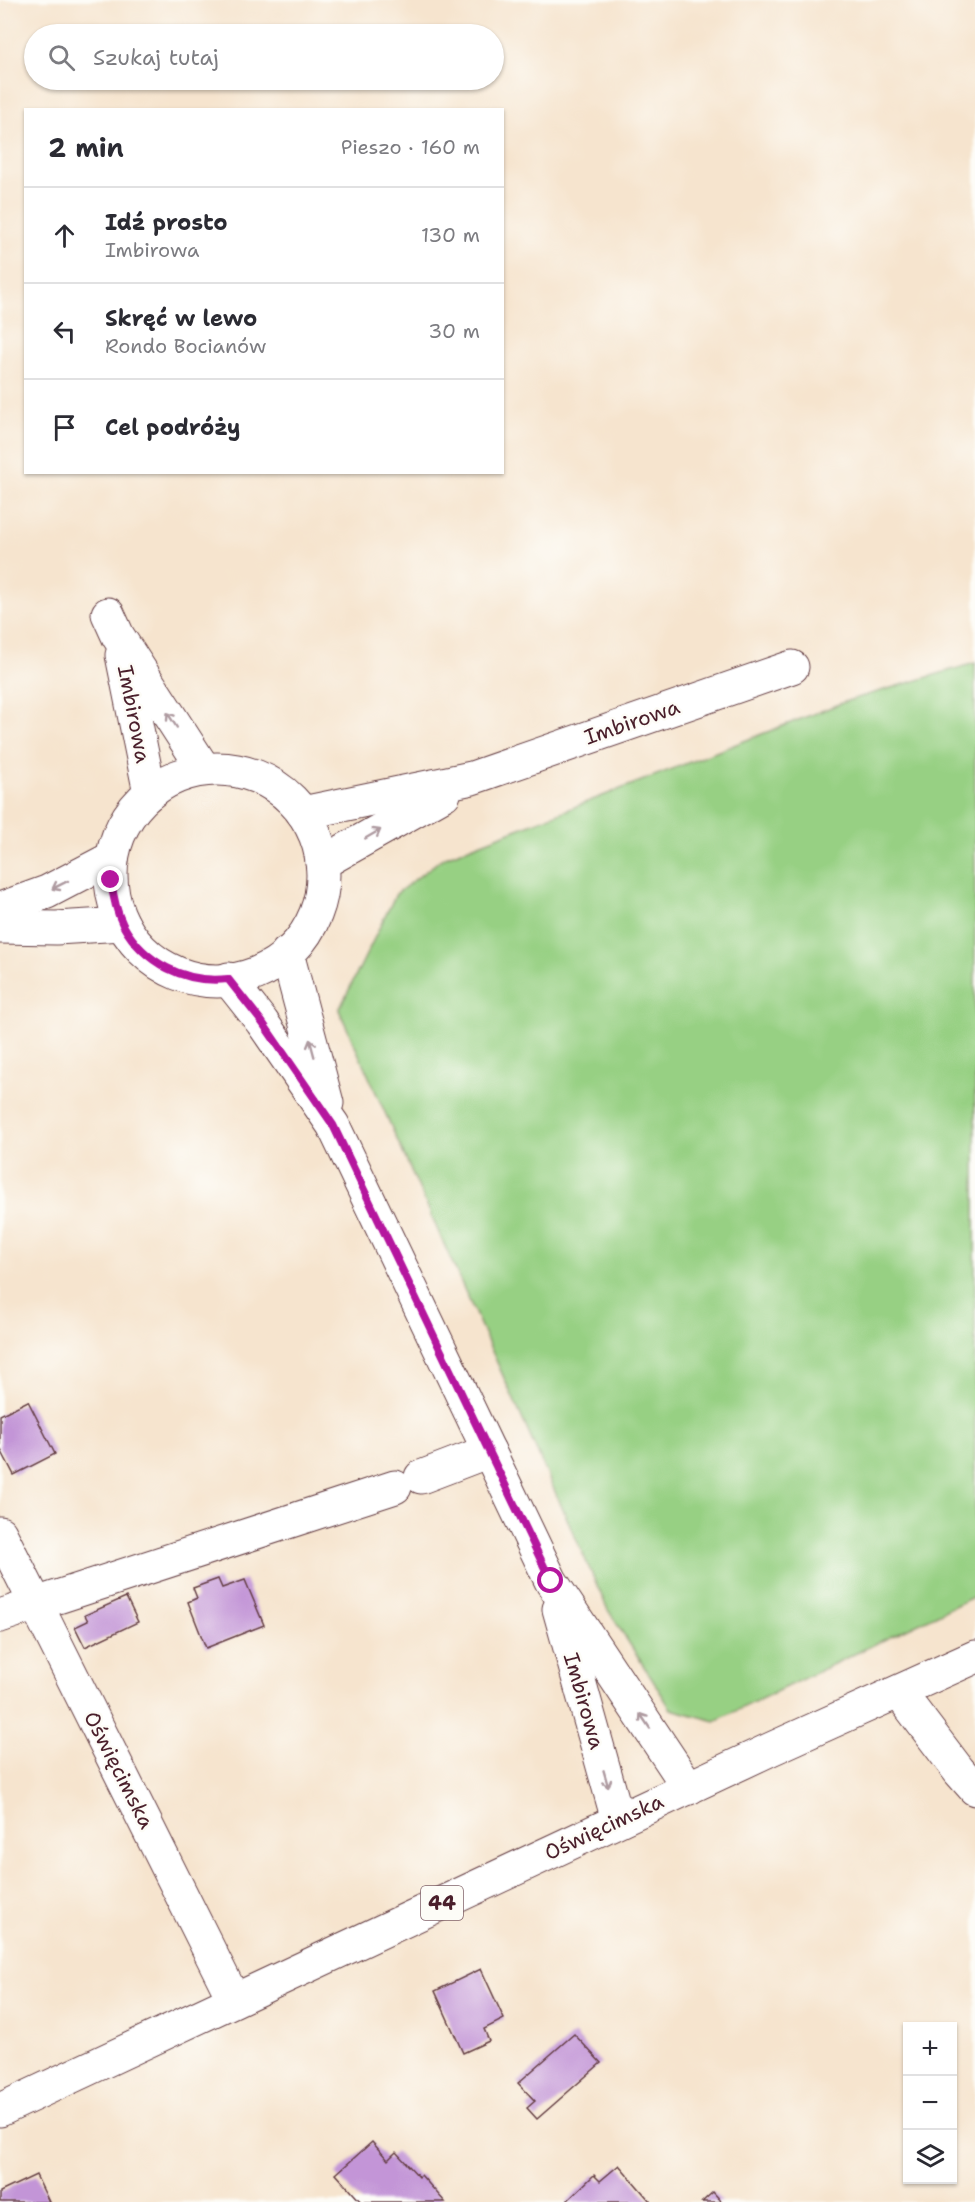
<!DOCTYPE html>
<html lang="pl">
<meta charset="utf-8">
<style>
:root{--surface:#fff;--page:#f2f2f3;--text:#2b2b33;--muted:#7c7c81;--line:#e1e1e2}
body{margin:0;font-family:"Shantell Sans",sans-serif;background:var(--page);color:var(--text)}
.controls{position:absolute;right:18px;bottom:18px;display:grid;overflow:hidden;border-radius:0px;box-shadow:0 2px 4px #0004}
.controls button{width:54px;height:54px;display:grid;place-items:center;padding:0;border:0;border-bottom:2px solid var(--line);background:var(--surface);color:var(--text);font:30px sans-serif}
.stop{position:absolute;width:18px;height:18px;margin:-14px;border:4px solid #b5179e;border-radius:50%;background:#fff}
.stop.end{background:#b5179e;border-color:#fff;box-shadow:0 2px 6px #0008}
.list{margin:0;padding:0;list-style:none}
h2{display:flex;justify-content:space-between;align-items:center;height:78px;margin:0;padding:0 24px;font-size:26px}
h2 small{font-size:20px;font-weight:400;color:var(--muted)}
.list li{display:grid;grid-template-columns:39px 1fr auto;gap:18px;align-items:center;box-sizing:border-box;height:96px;padding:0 24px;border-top:2px solid var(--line)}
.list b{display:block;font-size:22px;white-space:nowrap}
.list p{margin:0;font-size:20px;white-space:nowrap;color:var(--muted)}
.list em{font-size:20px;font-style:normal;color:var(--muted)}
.icon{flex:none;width:33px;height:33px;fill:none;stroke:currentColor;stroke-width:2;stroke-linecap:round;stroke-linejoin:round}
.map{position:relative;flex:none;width:975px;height:2202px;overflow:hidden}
.search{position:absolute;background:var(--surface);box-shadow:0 2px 4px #0004;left:24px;top:24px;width:480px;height:66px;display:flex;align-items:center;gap:15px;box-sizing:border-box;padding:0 21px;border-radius:33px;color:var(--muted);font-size:22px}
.panel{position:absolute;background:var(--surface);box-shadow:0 2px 4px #0004;left:24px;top:108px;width:480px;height:366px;border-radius:0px}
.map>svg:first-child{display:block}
.green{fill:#97d083;stroke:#707857;stroke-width:1.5}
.building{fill:#c395d7}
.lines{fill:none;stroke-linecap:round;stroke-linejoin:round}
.minor-casing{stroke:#643d43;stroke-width:35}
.highway-casing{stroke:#643d43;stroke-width:35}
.minor{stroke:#fff;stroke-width:33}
.highway{stroke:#fff;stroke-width:33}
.oneway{stroke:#ae9aa0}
.route{stroke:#b5179e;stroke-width:8}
.labels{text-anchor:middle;stroke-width:5;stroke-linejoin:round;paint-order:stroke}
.shield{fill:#fdfcf7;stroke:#806168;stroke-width:1.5}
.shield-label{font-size:20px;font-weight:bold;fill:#4a1f2b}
.street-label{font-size:21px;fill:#4a1f2b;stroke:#fdfcf7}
</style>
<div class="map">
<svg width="975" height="2202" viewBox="0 0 975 2202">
<rect width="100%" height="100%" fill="#fdfcf7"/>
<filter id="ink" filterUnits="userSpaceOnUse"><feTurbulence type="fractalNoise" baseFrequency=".0167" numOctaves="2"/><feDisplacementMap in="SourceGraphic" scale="12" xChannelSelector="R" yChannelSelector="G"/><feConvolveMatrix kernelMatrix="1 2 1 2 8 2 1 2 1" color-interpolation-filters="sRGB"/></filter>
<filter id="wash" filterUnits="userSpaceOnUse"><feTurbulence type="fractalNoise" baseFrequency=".008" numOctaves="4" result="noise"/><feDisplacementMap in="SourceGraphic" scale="24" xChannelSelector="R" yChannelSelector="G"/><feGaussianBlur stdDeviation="1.35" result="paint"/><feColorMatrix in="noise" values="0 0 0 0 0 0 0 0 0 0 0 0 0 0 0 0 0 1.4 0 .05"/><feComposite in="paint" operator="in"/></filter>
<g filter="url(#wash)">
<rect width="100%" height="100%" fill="#f6e4ce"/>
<path class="green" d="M975,663V1596L715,1721L671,1709L608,1610L339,1010L396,894L443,858L847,701Z"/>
<g id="blocks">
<g class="building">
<path d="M28,1401L55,1454L14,1475L0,1448V1415Z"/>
<path d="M218,1579L222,1588L245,1580L264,1625L206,1648L188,1602L197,1598L193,1588Z"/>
<path d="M126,1597L138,1622L85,1647L75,1627L88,1621L85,1615Z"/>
<path d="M481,1969L504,2019L484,2029L489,2041L463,2053L435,1991Z"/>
<path d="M574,2034L601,2063L537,2119L527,2108L535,2101L518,2083Z"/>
<path d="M372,2142L388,2160L396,2152L419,2177L421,2175L445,2202H361L336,2174Z"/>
<path d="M619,2165L650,2201L649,2202H566L594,2175L600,2181Z"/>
<path d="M36,2175L49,2202H0V2192Z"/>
<path d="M713,2192L722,2202H702Z"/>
</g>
</g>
</g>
<g filter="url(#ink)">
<use href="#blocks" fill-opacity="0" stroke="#643d43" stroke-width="1.5"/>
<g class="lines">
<g class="minor-casing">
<g id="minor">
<path d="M108,614L118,636L204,769"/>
<path d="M122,655L150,793"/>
<circle cx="217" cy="875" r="106"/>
<path d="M303,813L472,778L792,667"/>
<path d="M322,863L444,794"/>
<path d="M0,909L47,892L112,858"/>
<path d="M0,927L56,928L123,924"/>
<path d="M287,953L327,1103"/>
<path d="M228,979L262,1022L333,1125L551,1581L689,1788"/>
<path d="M421,1477L489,1451"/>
<path d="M0,1533L36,1604L395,1487"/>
<path d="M559,1609L618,1820"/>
<path d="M0,1616L36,1604L234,2000"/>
<path d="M899,1692L959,1771L975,1789"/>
</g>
</g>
<g class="highway-casing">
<path id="highway" d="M0,2110L771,1749L975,1657"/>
</g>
<use href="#minor" class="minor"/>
<use href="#highway" class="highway"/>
</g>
<defs><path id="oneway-shaft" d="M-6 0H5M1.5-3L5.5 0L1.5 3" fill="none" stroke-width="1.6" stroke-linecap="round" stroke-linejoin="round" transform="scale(1.5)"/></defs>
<g class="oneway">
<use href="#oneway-shaft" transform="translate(172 720) rotate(-123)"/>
<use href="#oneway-shaft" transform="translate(373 834) rotate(-30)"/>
<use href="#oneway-shaft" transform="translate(60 885) rotate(153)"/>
<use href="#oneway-shaft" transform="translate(312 1048) rotate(-105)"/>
<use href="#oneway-shaft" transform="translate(645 1721) rotate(-124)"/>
<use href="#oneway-shaft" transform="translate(606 1779) rotate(74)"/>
</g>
</g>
<g class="lines" filter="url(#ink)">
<path class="route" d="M111,880C113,896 116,911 123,925C144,963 185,984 228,979L262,1022L333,1125L551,1581"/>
</g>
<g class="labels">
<rect class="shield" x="421" y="1886" width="42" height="34" rx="4.5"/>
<g class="shield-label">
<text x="442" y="1910">44</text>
</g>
<g class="street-label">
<text transform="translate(134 714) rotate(79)" y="7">Imbirowa</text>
<text transform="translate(632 722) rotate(-19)" y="7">Imbirowa</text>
<text transform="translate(584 1701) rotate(74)" y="7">Imbirowa</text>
<text transform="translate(119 1770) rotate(63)" y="7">Oświęcimska</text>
<text transform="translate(604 1827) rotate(-25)" y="7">Oświęcimska</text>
</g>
</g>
</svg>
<div class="controls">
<button>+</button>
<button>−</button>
<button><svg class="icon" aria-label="layers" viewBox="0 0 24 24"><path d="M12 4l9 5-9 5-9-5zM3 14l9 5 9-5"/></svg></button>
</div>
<div class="stop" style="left:551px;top:1581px"></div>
<div class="stop end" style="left:111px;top:880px"></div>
<div class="search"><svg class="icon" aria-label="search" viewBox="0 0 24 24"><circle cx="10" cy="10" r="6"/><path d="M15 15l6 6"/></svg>Szukaj tutaj</div>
<section class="panel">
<h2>2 min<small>Pieszo · 160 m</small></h2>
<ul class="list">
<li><svg class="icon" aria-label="ahead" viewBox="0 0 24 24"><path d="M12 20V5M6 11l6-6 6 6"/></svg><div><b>Idź prosto</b><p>Imbirowa</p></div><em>130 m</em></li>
<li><svg class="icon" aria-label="left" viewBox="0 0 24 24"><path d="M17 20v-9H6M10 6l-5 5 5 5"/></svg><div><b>Skręć w lewo</b><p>Rondo Bocianów</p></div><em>30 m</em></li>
<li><svg class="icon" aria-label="arrive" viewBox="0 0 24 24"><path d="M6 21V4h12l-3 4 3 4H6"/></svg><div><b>Cel podróży</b></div></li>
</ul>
</section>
</div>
